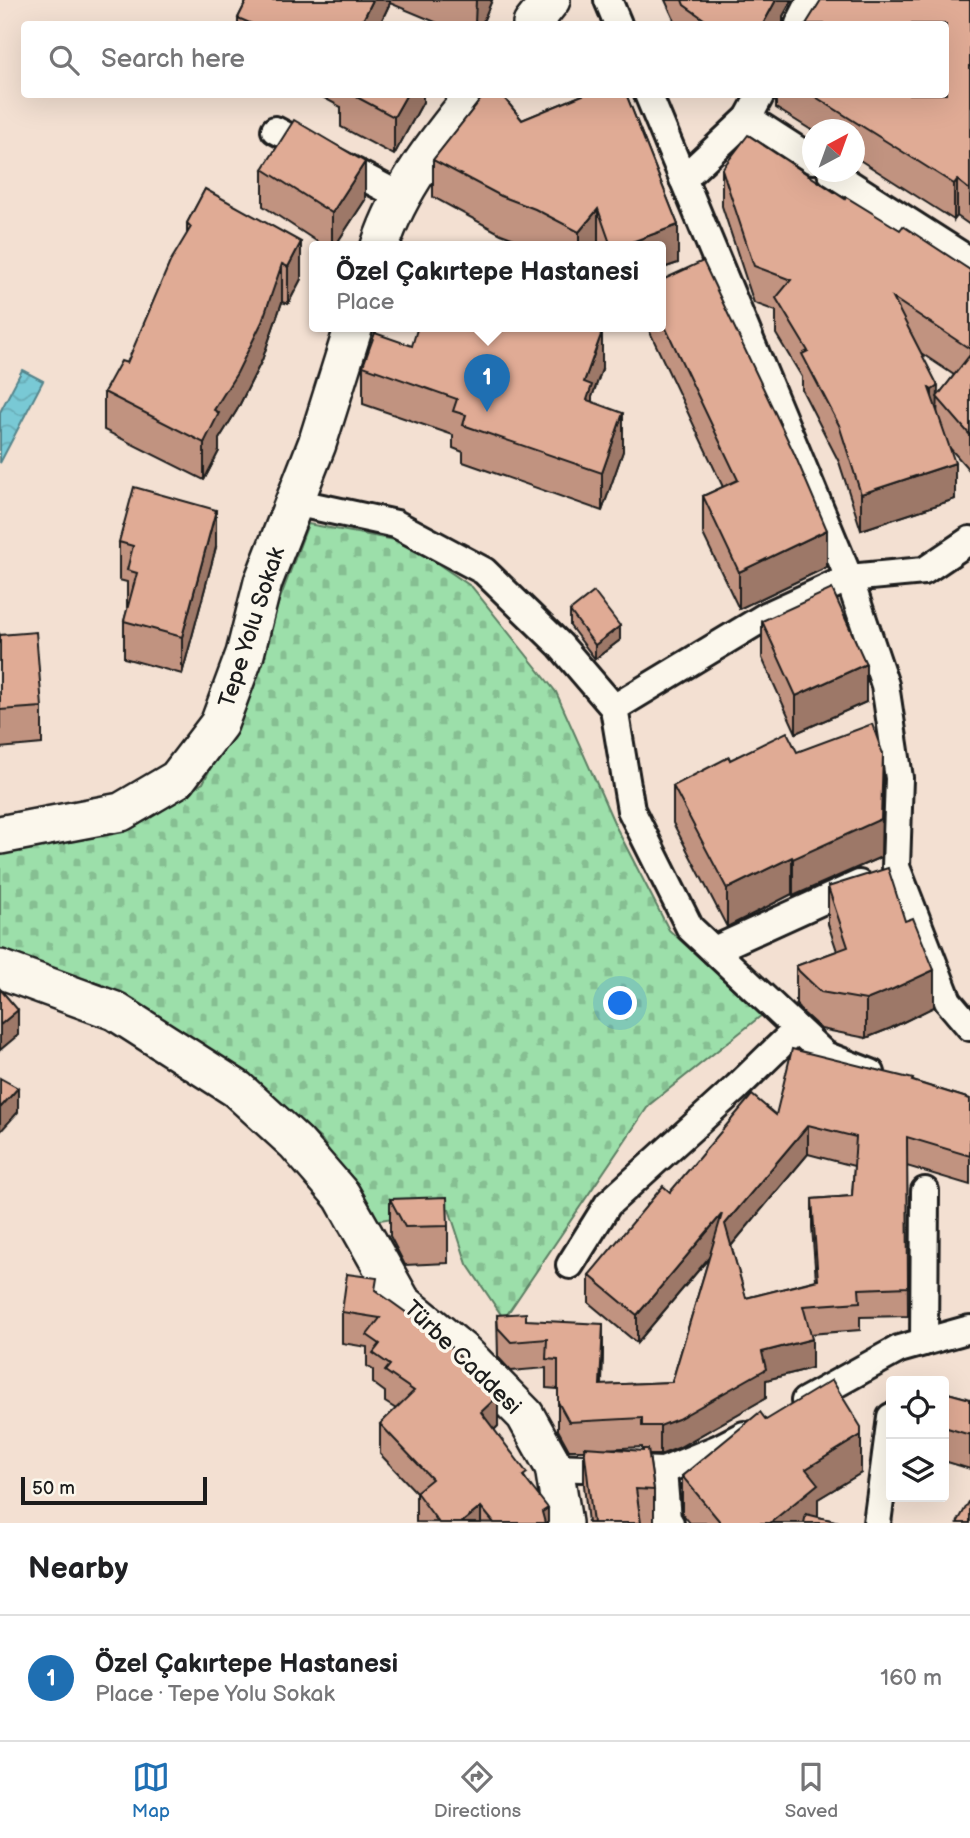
<!DOCTYPE html>
<meta charset="utf-8">
<style>
:root{--surface:#fff;--page:#f2f2f2;--text:#202124;--muted:#757577;--line:#e0e0e0;--accent:#1f6fb2}
body{margin:0;font-family:"Balsamiq Sans",sans-serif;background:var(--page);color:var(--text)}
.controls{position:absolute;right:21px;bottom:21px;display:grid;overflow:hidden;border-radius:7px;box-shadow:0 7px 28px #0002}
.controls button{width:63px;height:63px;display:grid;place-items:center;padding:0;border:0;border-bottom:2px solid var(--line);background:var(--surface);color:var(--text);font:35px sans-serif}
.compass{position:absolute;left:802px;top:119px;width:63px;height:63px;border-radius:50%;background:var(--surface);box-shadow:0 7px 28px #0002;rotate:41deg}
.scale{position:absolute;left:21px;bottom:18px;width:186px;box-sizing:border-box;padding-left:7px;border:4px solid #1c1c1c;border-top:0;font-size:19px;line-height:24px;white-space:nowrap;color:#1c1c1c;-webkit-text-stroke:5px #fbf7ec;paint-order:stroke}
.you{position:absolute;left:621px;top:1004px;width:24px;height:24px;margin:-18px;border:5px solid #fff;border-radius:50%;background:#1a73e8;box-shadow:0 0 0 10px #1a73e833}
.badge{display:grid;place-items:center;width:46px;height:46px;border-radius:50%;background:var(--accent);color:#fff;font-size:23px;font-weight:700}
.pin{position:absolute;translate:-50% -58px;filter:drop-shadow(0 2px 4px #0008)}
.pin::after{content:'';position:absolute;top:37px;width:24px;height:21px;background:inherit;clip-path:polygon(0 0,100% 0,50% 100%)}
.popup{position:absolute;left:309px;top:241px;width:357px;height:91px;box-sizing:border-box;display:grid;place-content:center;border-radius:7px;background:var(--surface);filter:drop-shadow(0 2px 5px #0005);font-size:23px;white-space:nowrap;color:var(--muted)}
.popup b{font-size:26px;color:var(--text)}
.popup::after{content:'';position:absolute;left:50%;top:100%;margin-left:-14px;border:14px solid transparent;border-top-color:var(--surface)}
.list{margin:0;padding:0;list-style:none}
h2{display:flex;justify-content:space-between;align-items:center;height:91px;margin:0;padding:0 28px;font-size:30px}
h2 small{font-size:23px;font-weight:400;color:var(--muted)}
.list li{display:grid;grid-template-columns:46px 1fr auto;gap:21px;align-items:center;box-sizing:border-box;height:126px;padding:0 28px;border-top:2px solid var(--line)}
.list b{display:block;font-size:26px;white-space:nowrap}
.list p{margin:0;font-size:23px;white-space:nowrap;color:var(--muted)}
.list em{font-size:23px;font-style:normal;color:var(--muted)}
.icon{flex:none;width:38px;height:38px;fill:none;stroke:currentColor;stroke-width:2;stroke-linecap:round;stroke-linejoin:round}
.map{position:relative;flex:none;width:970px;height:1523px;overflow:hidden}
.search{position:absolute;background:var(--surface);box-shadow:0 7px 28px #0002;left:21px;right:21px;top:21px;height:77px;display:flex;align-items:center;gap:18px;box-sizing:border-box;padding:0 24px;border-radius:7px;color:var(--muted);font-size:26px}
.sheet{height:217px;background:var(--surface)}
nav{display:flex;justify-content:space-around;align-items:center;box-sizing:border-box;height:98px;border-top:2px solid var(--line);background:var(--surface);font-size:19px;color:var(--muted)}
nav a{display:grid;justify-items:center;gap:4px}
nav .on{color:var(--accent)}
.map>svg:first-child{display:block}
.cemetery{fill:url(#cemetery-stones);stroke:#5c7e63;stroke-width:2}
.water{fill:url(#water-waves);stroke:#54848b;stroke-width:2}
.lines{fill:none;stroke-linecap:round;stroke-linejoin:round}
.street-casing{stroke:#1c1c1c;stroke-width:32}
.secondary-casing{stroke:#1c1c1c;stroke-width:42}
.street{stroke:#fbf7ec;stroke-width:26}
.secondary{stroke:#fbf7ec;stroke-width:37}
.wall{fill:#c19380;stroke:#1c1c1c;stroke-width:2;fill-rule:evenodd}
.shaded-wall{fill:#9d7868;stroke:#1c1c1c;stroke-width:2}
.building{fill:#e0ab95;stroke:#1c1c1c;stroke-width:2;fill-rule:evenodd}
.labels{text-anchor:middle;stroke-width:7;stroke-linejoin:round;paint-order:stroke}
.street-label{font-size:23px;fill:#1c1c1c;stroke:#fbf7ec}
</style>
<div class="map">
<svg width="970" height="1523" viewBox="0 0 970 1523">
<defs>
<pattern id="cemetery-stones" width="16" height="16" patternUnits="userSpaceOnUse" patternTransform="scale(1.75)"><rect width="16" height="16" fill="#9cdfaa"/><path d="M2 7V4a2 2 0 0 1 4 0v3zM10 15v-3a2 2 0 0 1 4 0v3z" fill="#86bf92"/></pattern>
<pattern id="water-waves" width="16" height="10" patternUnits="userSpaceOnUse" patternTransform="scale(1.75)"><rect width="16" height="10" fill="#79c9d5"/><path d="M0 5q4-4 8 0t8 0" fill="none" stroke="#68acb6"/></pattern>
</defs>
<rect width="100%" height="100%" fill="#f3e0d2"/>
<filter id="ink" filterUnits="userSpaceOnUse"><feTurbulence type="fractalNoise" baseFrequency=".0143" numOctaves="2"/><feDisplacementMap in="SourceGraphic" scale="14" xChannelSelector="R" yChannelSelector="G"/><feConvolveMatrix kernelMatrix="1 2 1 2 8 2 1 2 1" color-interpolation-filters="sRGB"/></filter>
<g filter="url(#ink)">
<path class="cemetery" d="M308,524L406,542L472,587L556,692L616,827L669,930L762,1015L649,1105L504,1319L467,1264L449,1209L374,1221L322,1140L252,1079L0,956V848L124,829L203,783L235,719Z"/>
<path class="water" d="M22,370L43,381L0,463V412Z"/>
<g class="lines">
<g class="street-casing">
<g id="street">
<path d="M608,0L618,24"/>
<path d="M799,24L811,0"/>
<path d="M648,94L849,578L885,685L899,778L896,867L948,1001L970,1027"/>
<path d="M748,118L813,160"/>
<path d="M275,130L402,197"/>
<path d="M831,172L970,261"/>
<path d="M683,179L748,118L761,94"/>
<path d="M294,502L396,524L484,571L560,645L614,708L631,810L690,928L825,1055L871,1073"/>
<path d="M614,708L768,615L849,578L924,571L970,540"/>
<path d="M714,950L859,884"/>
<path d="M570,1265L608,1204L737,1087L797,1029"/>
<path d="M924,1342L925,1191"/>
<path d="M805,1401L899,1349L970,1329"/>
<path d="M554,1467L663,1471L719,1448L744,1435"/>
<path d="M663,1471L667,1519L670,1523"/>
<path d="M877,1523L891,1417"/>
</g>
</g>
<g class="secondary-casing">
<g id="secondary">
<path d="M532,24L551,0"/>
<path d="M380,246C399,188 437,141 475,94"/>
<path d="M0,835L121,812L177,779L219,724L245,654L263,582L317,444L354,326"/>
<path d="M0,969L115,1011L237,1089L296,1143L342,1196L402,1302L464,1353L525,1415L554,1467L563,1523"/>
</g>
</g>
<use href="#street" class="street"/>
<use href="#secondary" class="secondary"/>
</g>
<g class="wall">
<path d="M247,0H492L482,24H440L390,3L380,24H238V18Z"/>
<path d="M665,0H792L783,16V24H676Z"/>
<path d="M970,0V225L957,216L954,220L855,157V130H813V131L776,108V94H946Z"/>
<path d="M317,94H423V102L394,155L341,127V107Z"/>
<path d="M485,94H501L522,120L585,94H626L678,225V263L660,269V246H533L501,234L433,197V160Z"/>
<path d="M263,169L365,200L335,246H324L263,206Z"/>
<path d="M722,169L845,199L970,270V471L949,447L955,499L861,530L839,462L802,390V377L776,334V311L754,303L722,206ZM921,353L954,375L938,396Z"/>
<path d="M205,189L301,279L288,304L282,302L262,360L237,410L219,439V451L204,480L104,430V392L127,363L187,235V223Z"/>
<path d="M660,281L827,567L739,609L703,534V496L723,487L647,326H660Z"/>
<path d="M412,346L602,369L592,397V402L623,451L602,511L463,462V452L453,448V435L363,404V366Z"/>
<path d="M119,542L216,547L182,674L124,658V621L128,607H127V582L119,580Z"/>
<path d="M570,611L620,640L595,659L570,626Z"/>
<path d="M762,621L866,702L796,733L762,658Z"/>
<path d="M0,635L42,707V744L0,748Z"/>
<path d="M797,752L883,791L881,857L793,896L792,894L727,927L673,823V786L730,760Z"/>
<path d="M828,887L934,1007L891,1028L866,1038L821,1029L799,1009L796,1003V966L837,951L828,924Z"/>
<path d="M913,1081L970,1099V1185L907,1166L908,1316L860,1317V1330L810,1334L812,1368L766,1380V1398L678,1448L660,1455H649L654,1490V1523H588L584,1485V1450H569L558,1430V1389L546,1388V1368L511,1371L498,1357L497,1315L526,1320L603,1352L602,1385L672,1382L709,1258L637,1343L589,1303V1275L670,1192L776,1115ZM808,1154L854,1166L852,1196L812,1199V1227L816,1280L746,1298L731,1246ZM642,1447V1451L602,1449Z"/>
<path d="M390,1199L448,1226V1263L405,1265L390,1236Z"/>
<path d="M377,1291L498,1426L494,1430L527,1481L548,1523L416,1522V1492L380,1454V1424L396,1409L385,1402V1392L373,1383V1370L367,1366V1347L342,1343V1312Z"/>
<path d="M944,1392L970,1399V1469L944,1461Z"/>
<path d="M766,1420L861,1473L818,1499V1517L843,1523H690L682,1513V1476Z"/>
</g>
<g class="shaded-wall">
<path d="M373,0H390V3L380,24H361Z"/>
<path d="M476,0H492L482,24H475Z"/>
<path d="M776,0H792L783,16V24H763Z"/>
<path d="M407,94H423V102L394,155V117Z"/>
<path d="M365,162V200L335,246H332V213Z"/>
<path d="M957,180V216L954,220V184Z"/>
<path d="M598,209V246H579V232Z"/>
<path d="M678,225V263L660,269V246H621Z"/>
<path d="M301,242V279L288,304V267Z"/>
<path d="M282,264V302L262,360L237,410L219,439V451L204,480V443L214,410Z"/>
<path d="M602,332V369L592,397V422L587,438L584,382Z"/>
<path d="M938,386L937,423L932,427V390Z"/>
<path d="M623,413V451L602,511V473Z"/>
<path d="M955,463V499L861,530V494Z"/>
<path d="M216,510V547L182,674V637Z"/>
<path d="M827,530V567L739,609V572Z"/>
<path d="M620,626V640L595,659V645Z"/>
<path d="M866,664V702L796,733V696Z"/>
<path d="M883,754L881,857L793,896V859Z"/>
<path d="M792,857V894L727,927V889Z"/>
<path d="M934,970V1007L891,1028L866,1038V1000Z"/>
<path d="M18,1010V1035L0,1050V1025Z"/>
<path d="M18,1088V1112L0,1132V1108Z"/>
<path d="M808,1125V1154L725,1253V1224Z"/>
<path d="M722,1214V1242L637,1343V1315Z"/>
<path d="M603,1324V1352L600,1414V1385Z"/>
<path d="M812,1339V1368L766,1380V1398L678,1448L660,1455V1426L762,1352Z"/>
<path d="M498,1396V1426L481,1443V1412Z"/>
<path d="M861,1435V1473L818,1499V1521L816,1523H770L806,1469Z"/>
<path d="M481,1507V1523H461Z"/>
<path d="M548,1508V1523H542V1512Z"/>
</g>
<g class="building">
<path d="M247,0H373L361,24H252L238,18Z"/>
<path d="M682,0H776L763,24H711L684,5Z"/>
<path d="M821,0H970V190L957,180L954,184L811,94H946V24H806Z"/>
<path d="M351,94H407L394,117Z"/>
<path d="M485,94H501L522,120L585,94H626L678,225L621,246H611L598,209L579,232L535,209L501,196L433,160Z"/>
<path d="M294,120L365,162L332,213L263,169Z"/>
<path d="M748,135L845,199L846,197L900,230L903,226L970,270V349L893,298L938,386L932,390L929,388L955,463L861,494L839,425L802,354L808,351L776,298L791,280L754,266L722,169Z"/>
<path d="M205,189L301,242L288,267L282,264L262,322L237,373L214,410L219,413L204,443L104,392L121,361L127,363L170,262L191,227L187,223Z"/>
<path d="M703,261L794,453L827,530L739,572L703,496L738,480L660,316V281Z"/>
<path d="M418,326H587L602,332L584,382L592,385L587,400L623,413L602,473L463,425L466,415L453,411L457,399L363,366L375,333L412,346Z"/>
<path d="M970,355V435L937,397Z"/>
<path d="M134,487L216,510L182,637L124,621L137,573L127,570L133,546L119,542Z"/>
<path d="M832,589L866,664L796,696L762,621Z"/>
<path d="M594,592L620,626L595,645L570,611Z"/>
<path d="M36,632L42,707L0,710V635Z"/>
<path d="M872,724L883,754L881,819L793,859L792,857L727,889L673,786L729,757L730,760L787,732L797,752Z"/>
<path d="M888,868L905,921L913,918L934,970L891,990L866,1000L821,992L799,971L796,966L848,947L828,887Z"/>
<path d="M0,989L18,1010L0,1025Z"/>
<path d="M792,1049L913,1079L912,1081L970,1099V1156L907,1137L908,1287L859,1289L860,1302L803,1306L812,1339L762,1352L766,1369L678,1419L660,1426H642V1418L569,1422L558,1402V1360L546,1359L547,1339L511,1342L498,1328L497,1315L526,1313V1320L603,1324L600,1385L672,1382L722,1214L637,1315L589,1275L663,1186L670,1192L752,1095L776,1115ZM808,1125L856,1137L852,1196L812,1199L818,1280L746,1298L725,1224Z"/>
<path d="M0,1078L18,1088L0,1108Z"/>
<path d="M447,1197L448,1226L405,1227L390,1199Z"/>
<path d="M347,1274L377,1278L375,1290L443,1339L498,1396L481,1412L527,1473L523,1476L548,1508L542,1512L545,1523H494L481,1507L461,1523H439L416,1492L432,1479L380,1424L414,1391L385,1371L390,1365L373,1353L380,1344L367,1335L380,1318L342,1312Z"/>
<path d="M832,1380L861,1427V1435L806,1469L818,1484L770,1523H721L682,1476L760,1412L766,1420Z"/>
<path d="M944,1392L970,1399V1435L944,1427Z"/>
<path d="M584,1447L643,1451V1449H648L654,1490L636,1489L641,1523H593Z"/>
<path d="M970,1500V1523H957Z"/>
<path d="M806,1514L843,1523H804Z"/>
</g>
</g>
<g class="labels">
<g class="street-label">
<text transform="translate(251 627) rotate(-72)" y="8">Tepe Yolu Sokak</text>
<text transform="translate(463 1357) rotate(44)" y="8">Türbe Caddesi</text>
</g>
</g>
</svg>
<div class="controls">
<button><svg class="icon" aria-label="locate" viewBox="0 0 24 24"><circle cx="12" cy="12" r="6"/><path d="M12 2v4M12 18v4M2 12h4M18 12h4"/></svg></button>
<button><svg class="icon" aria-label="layers" viewBox="0 0 24 24"><path d="M12 4l9 5-9 5-9-5zM3 14l9 5 9-5"/></svg></button>
</div>
<svg class="compass" viewBox="-18 -18 36 36"><path d="M0-13l5 13h-10z" fill="#e53935"/><path d="M0 13l5-13h-10z" fill="#757577"/></svg>
<div class="scale">50 m</div>
<div class="you"></div>
<div class="pin badge" style="left:487px;top:412px">1</div>
<div class="popup"><b>Özel Çakırtepe Hastanesi</b>Place</div>
<div class="search"><svg class="icon" aria-label="search" viewBox="0 0 24 24"><circle cx="10" cy="10" r="6"/><path d="M15 15l6 6"/></svg>Search here</div>
</div>
<section class="sheet">
<h2>Nearby<small></small></h2>
<ul class="list">
<li><span class="badge">1</span><div><b>Özel Çakırtepe Hastanesi</b><p>Place · Tepe Yolu Sokak</p></div><em>160 m</em></li>
</ul>
</section>
<nav>
<a class="on"><svg class="icon" aria-label="map" viewBox="0 0 24 24"><path d="M3 6l6-2 6 2 6-2v14l-6 2-6-2-6 2zM9 4v14M15 6v14"/></svg>Map</a>
<a><svg class="icon" aria-label="directions" viewBox="0 0 24 24"><path d="M12 3l9 9-9 9-9-9zM9 14v-3h6M13 9l2 2-2 2"/></svg>Directions</a>
<a><svg class="icon" aria-label="saved" viewBox="0 0 24 24"><path d="M7 4h10v16l-5-4-5 4z"/></svg>Saved</a>
</nav>
